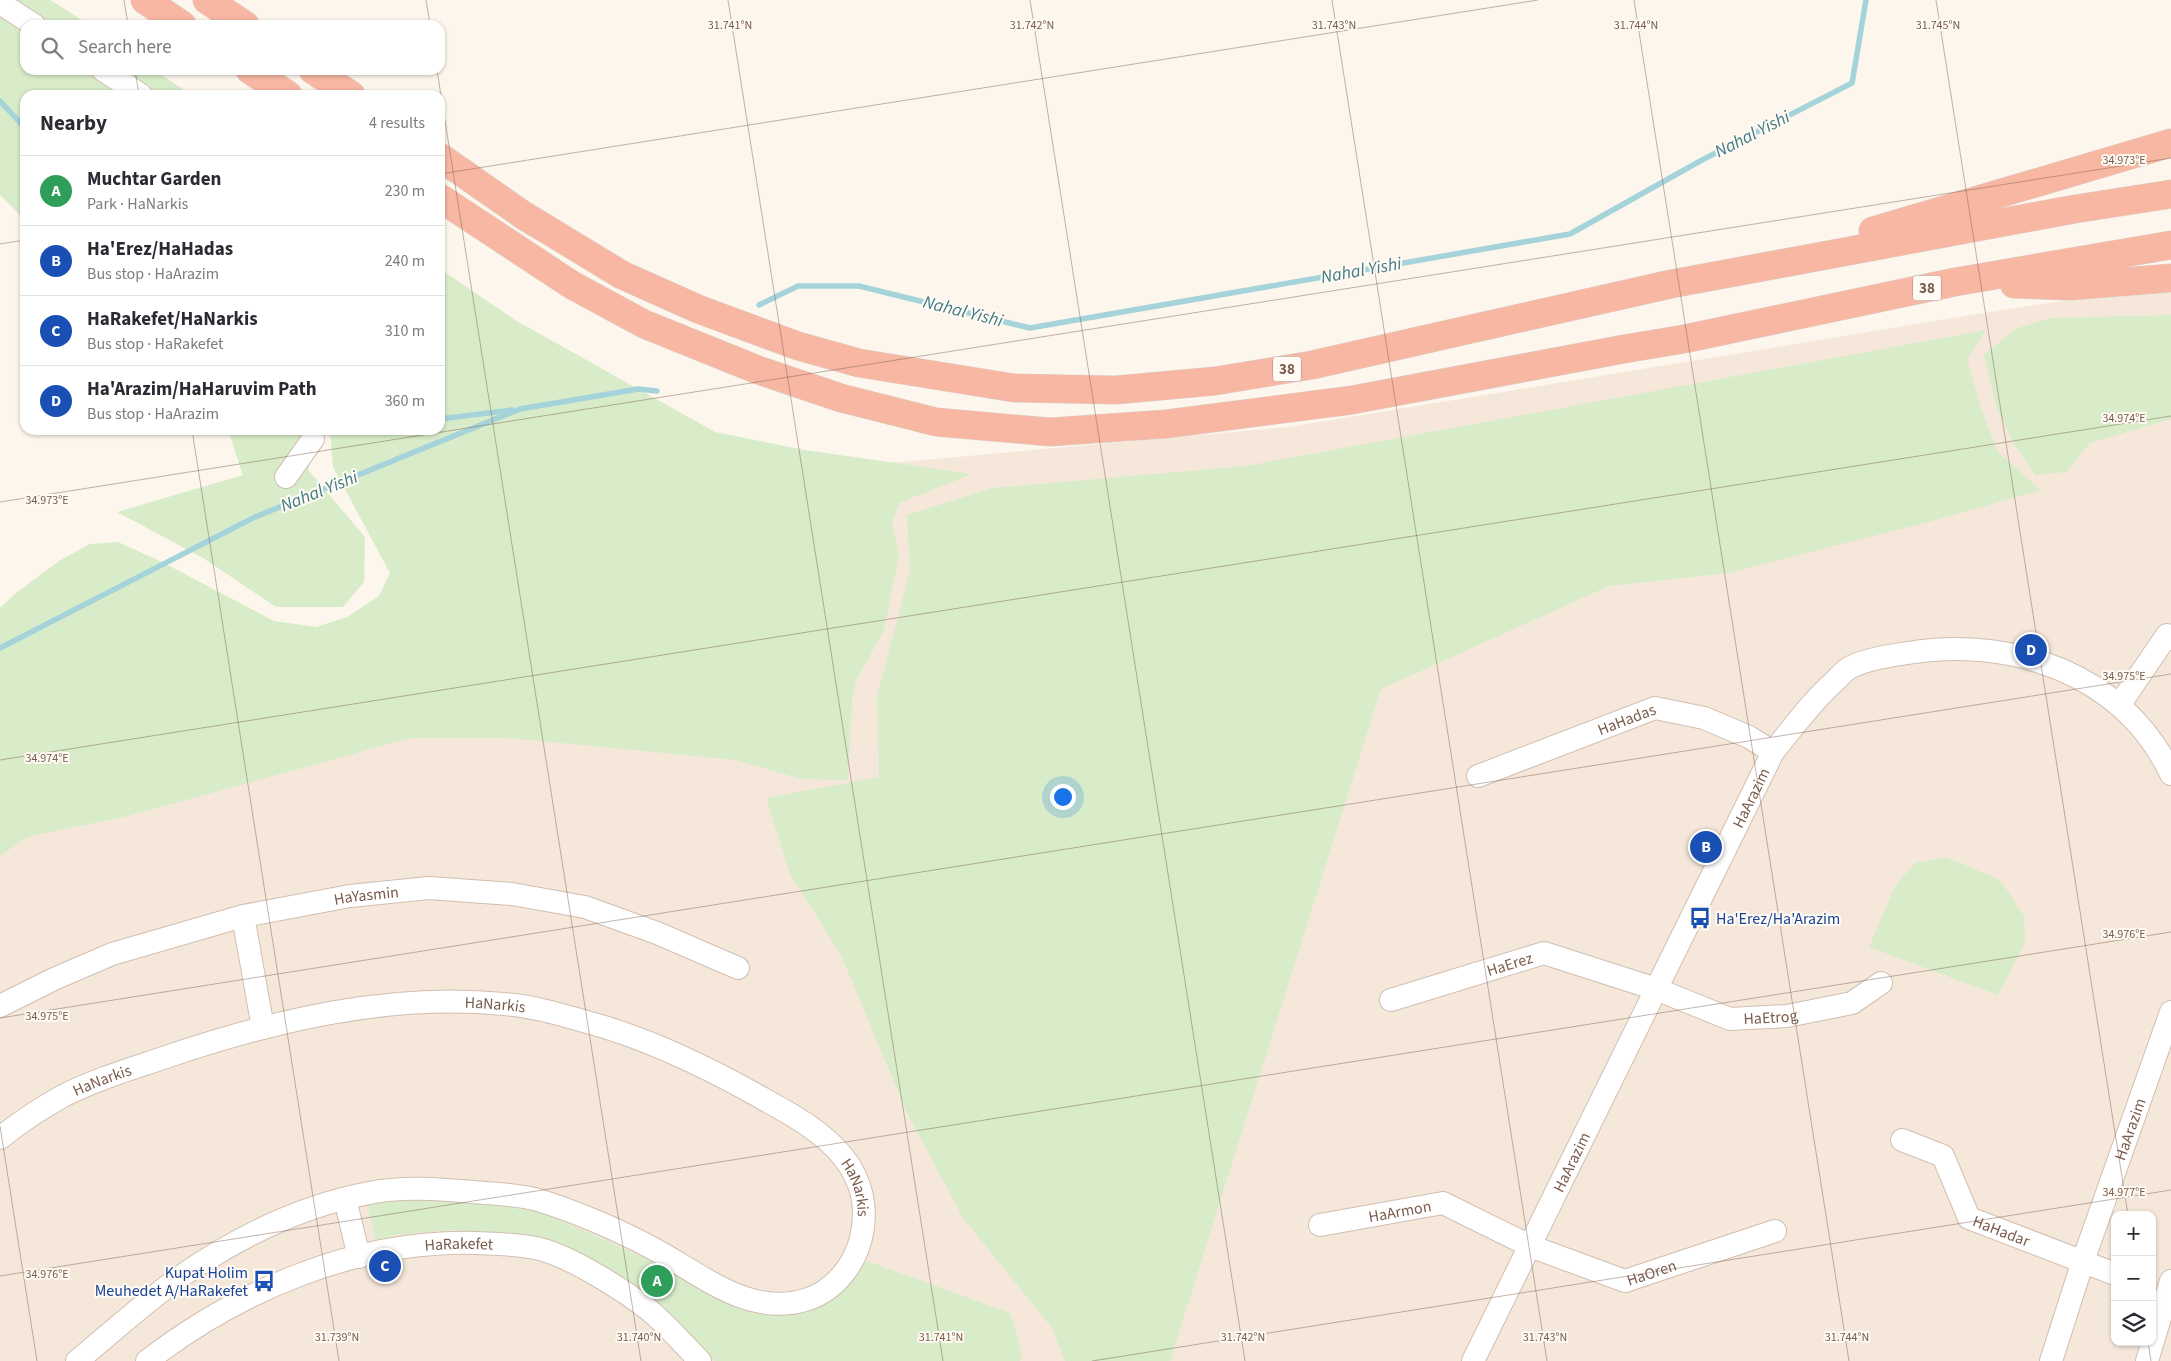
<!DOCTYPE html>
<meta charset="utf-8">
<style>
:root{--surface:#fff;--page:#f2f2f3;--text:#2b2b33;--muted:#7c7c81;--line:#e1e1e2;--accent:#e76f51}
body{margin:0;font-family:"Source Sans 3",sans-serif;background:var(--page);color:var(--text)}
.controls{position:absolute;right:15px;bottom:15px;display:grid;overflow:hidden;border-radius:10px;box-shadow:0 1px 4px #0004}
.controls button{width:45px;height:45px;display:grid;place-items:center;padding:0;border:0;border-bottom:1px solid var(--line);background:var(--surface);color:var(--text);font:25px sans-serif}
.you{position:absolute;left:1062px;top:796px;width:18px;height:18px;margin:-12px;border:4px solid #fff;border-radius:50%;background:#1a73e8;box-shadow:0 0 0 8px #1a73e833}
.badge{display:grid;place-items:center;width:32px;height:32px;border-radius:50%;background:var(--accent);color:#fff;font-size:16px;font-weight:700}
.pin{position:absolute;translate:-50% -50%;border:2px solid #fff;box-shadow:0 1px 5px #0006}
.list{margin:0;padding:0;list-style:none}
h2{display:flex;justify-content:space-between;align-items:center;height:65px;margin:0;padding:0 20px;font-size:21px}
h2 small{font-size:16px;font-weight:400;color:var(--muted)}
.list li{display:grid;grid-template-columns:32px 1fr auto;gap:15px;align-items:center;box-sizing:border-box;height:70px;padding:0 20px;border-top:1px solid var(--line)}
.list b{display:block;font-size:19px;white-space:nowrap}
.list p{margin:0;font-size:16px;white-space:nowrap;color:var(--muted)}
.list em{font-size:16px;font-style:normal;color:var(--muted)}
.icon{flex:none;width:28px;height:28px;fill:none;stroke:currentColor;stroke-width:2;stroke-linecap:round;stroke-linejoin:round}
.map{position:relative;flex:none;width:2171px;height:1361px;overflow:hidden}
.search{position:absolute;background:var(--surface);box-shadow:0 1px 4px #0004;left:20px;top:20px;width:425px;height:55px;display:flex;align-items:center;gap:12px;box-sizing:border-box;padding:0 18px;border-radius:15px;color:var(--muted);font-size:19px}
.panel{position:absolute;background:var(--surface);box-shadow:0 1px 4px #0004;left:20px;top:90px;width:425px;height:345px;border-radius:15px}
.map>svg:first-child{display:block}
.residential{fill:#f5e8da;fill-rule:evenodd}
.green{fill:#d8ecc9}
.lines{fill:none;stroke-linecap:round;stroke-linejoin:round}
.stream{stroke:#a5d3da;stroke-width:5.5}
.minor-casing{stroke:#d1beb0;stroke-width:24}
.highway-casing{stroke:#dad1cd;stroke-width:29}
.minor{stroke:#fff;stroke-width:22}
.highway{stroke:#f7b7a3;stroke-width:28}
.ticks{fill:none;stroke:#7a5c4d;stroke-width:1;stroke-opacity:0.45}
.labels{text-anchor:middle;stroke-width:4;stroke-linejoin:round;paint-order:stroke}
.shield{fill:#fffaf3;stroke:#a28b7f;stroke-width:1}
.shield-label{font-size:15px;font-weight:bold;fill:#7a5c4d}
.street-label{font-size:16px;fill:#7a5c4d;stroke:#fffaf3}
.transit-label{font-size:16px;fill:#164399;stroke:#fffaf3;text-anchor:start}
.water-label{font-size:18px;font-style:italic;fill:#437c86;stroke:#fffaf3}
.ticks-label{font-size:12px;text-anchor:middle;fill:#7a5c4d;stroke:#fffaf3;stroke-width:4;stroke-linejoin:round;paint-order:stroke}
</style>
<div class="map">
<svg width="2171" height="1361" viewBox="0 0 2171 1361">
<rect width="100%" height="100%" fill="#fdf6ec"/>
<path class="residential" d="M2171,286V1361H0V840L689,481L1289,427L2027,306ZM2115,1215H2152V1342H2115Z"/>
<g class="green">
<path d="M0,0H50L90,25H25V70H155L191,95H25V220L0,195Z"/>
<path d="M440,269L515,320L715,432L805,450L972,474L899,503L892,523L899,555L884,630L856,681L852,701L848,780L801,779L735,760L572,744L508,738H411L128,816L27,837L0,856V608L16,593L59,561L90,544L118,542L162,562L274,621L316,627L347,617L379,596L390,573L333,467L330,430H440Z"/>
<path d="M2171,315V419L2090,443L2066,472L2035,475L2015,446L1997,409L1984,354L2018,328L2050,318Z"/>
<path d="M1986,330L1967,359L1981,408L1997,451L2041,490L1932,521L1728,573L1609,586L1381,689L1170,1361H1065L1052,1328L963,1218L907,1113L841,955L790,874L766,798L879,777L877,697L910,570L907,515L992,488L1246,466Z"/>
<path d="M228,430H306L309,471L365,537L364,582L343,607H276L203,558L117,512L243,475Z"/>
<path d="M1946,857L2000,880L2024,916L2025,943L1998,995L1869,947L1895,886L1915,863Z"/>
<path d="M441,1194L544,1213L762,1310L817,1305L867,1261L1010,1313L1022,1353L1020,1361H715L656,1301L542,1243L512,1236L453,1230L395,1235L376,1241L366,1199Z"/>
</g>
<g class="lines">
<g class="stream">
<path d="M0,101L25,128"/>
<path d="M759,305L798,286H859L1030,328L1570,234L1702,160L1852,83L1866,0"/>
<path d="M440,419L512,410"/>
<path d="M346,430H349"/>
<path d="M0,648L255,517L520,409L638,389L657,391"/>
</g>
<g class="minor-casing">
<g id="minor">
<path d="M0,3L34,25"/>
<path d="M103,70L141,95"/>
<path d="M286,477L313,439L312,430"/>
<path d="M2120,704L2167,635L2171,639"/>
<path id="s1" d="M1478,776L1655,708L1704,718L1749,737L1773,752"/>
<path d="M243,916L263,1028"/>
<path id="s2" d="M1391,1000L1544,953L1656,989L1730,1019L1787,1016L1852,1003L1881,983"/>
<path id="s3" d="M0,1006L54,979L112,954L243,916L350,896L429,888L512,894L585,907L657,933L738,968"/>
<path id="s4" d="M0,1138C19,1123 41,1108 63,1096C96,1079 134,1068 169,1056C276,1020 390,993 503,1004C532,1006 559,1014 587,1022C647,1038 705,1066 760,1097C789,1113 823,1131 844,1158C862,1181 868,1209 861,1238C855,1264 834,1291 808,1299C750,1319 700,1273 652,1248C619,1230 574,1211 538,1200C517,1194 494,1194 473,1192C439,1189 402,1186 369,1193C301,1206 236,1238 180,1277C144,1303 111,1333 77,1361"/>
<path id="s5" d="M1902,1140L1943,1156L1969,1218L2115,1274"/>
<path d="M345,1199L359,1257"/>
<path id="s6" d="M1320,1225L1443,1203L1530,1246L1625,1281L1775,1231"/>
<path id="s7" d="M147,1361C241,1289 357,1240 476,1243C497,1244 519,1244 540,1249C571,1257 624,1290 649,1310C667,1325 683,1344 700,1361"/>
<path id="s8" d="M1473,1361L1773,752C1793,728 1811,702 1835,681C1839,677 1844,671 1849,668C1866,659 1889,656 1908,653C2012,636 2124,674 2171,774"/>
<path id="s9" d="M2051,1361L2083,1261L2171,1012"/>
<path d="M2147,1361L2171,1281"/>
</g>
</g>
<g class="highway-casing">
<g id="highway">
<path d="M145,0L182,25"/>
<path d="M207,0L245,25"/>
<path d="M250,70L288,95"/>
<path d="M313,70L351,95"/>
<path d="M440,157L523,215L622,275L698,309L798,346L859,363L1014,388L1116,390L1215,381L1312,365L1671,284L2075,209L2171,194"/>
<path d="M440,198L572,285L644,324L758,370L841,398L936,422L1050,432L1166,424L1352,400L1624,349L1684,339L1955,282L2171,245"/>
<path d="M1873,231L2171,143"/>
<path d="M2014,284L2070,286L2171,278"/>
</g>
</g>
<use href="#minor" class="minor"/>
<use href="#highway" class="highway"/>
</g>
<path class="ticks" d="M124,0L128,25M426,0L430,25M728,0L943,1361M1030,0L1245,1361M1332,0L1547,1361M1634,0L1849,1361M1936,0L2128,1215M135,70L139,95M437,70L641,1361M440,174L1538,0M0,244L25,240M192,430L339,1361M0,502L2171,158M0,760L2171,416M0,1018L2171,674M0,1126L37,1361M0,1276L2171,932M2148,1342L2151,1361M1092,1361L2171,1190"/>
<defs>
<g id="bus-bare" transform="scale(1.725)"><path d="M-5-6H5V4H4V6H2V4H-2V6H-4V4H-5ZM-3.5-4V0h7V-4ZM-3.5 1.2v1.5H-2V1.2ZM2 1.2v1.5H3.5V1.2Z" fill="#1a4fb4" stroke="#fffaf3" stroke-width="2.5" paint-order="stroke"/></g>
</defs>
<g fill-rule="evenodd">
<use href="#bus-bare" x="1700" y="918"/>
<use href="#bus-bare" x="264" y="1281"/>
</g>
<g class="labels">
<g class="shield">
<rect x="1913" y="275.5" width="28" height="25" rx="4"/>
<rect x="1273" y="356.5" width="28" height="25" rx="4"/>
</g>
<g class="shield-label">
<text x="1927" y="293">38</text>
<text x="1287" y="374">38</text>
</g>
<g class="street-label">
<text dy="6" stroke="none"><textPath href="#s1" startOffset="159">HaHadas</textPath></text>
<text dy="6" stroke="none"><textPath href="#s8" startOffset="628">HaArazim</textPath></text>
<text dy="6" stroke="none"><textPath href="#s3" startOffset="385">HaYasmin</textPath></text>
<text dy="6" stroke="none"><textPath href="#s2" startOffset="124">HaErez</textPath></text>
<text dy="6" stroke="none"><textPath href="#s4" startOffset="522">HaNarkis</textPath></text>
<text dy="6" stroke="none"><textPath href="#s2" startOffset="398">HaEtrog</textPath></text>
<text dy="6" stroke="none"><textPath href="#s4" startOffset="118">HaNarkis</textPath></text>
<text dy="6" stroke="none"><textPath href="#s9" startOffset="245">HaArazim</textPath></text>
<text dy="6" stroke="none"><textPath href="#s8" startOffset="222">HaArazim</textPath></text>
<text dy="6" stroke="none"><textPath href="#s4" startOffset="942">HaNarkis</textPath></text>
<text dy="6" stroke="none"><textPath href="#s6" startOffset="81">HaArmon</textPath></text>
<text dy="6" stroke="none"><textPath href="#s5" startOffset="146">HaHadar</textPath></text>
<text dy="6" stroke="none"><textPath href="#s7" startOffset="339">HaRakefet</textPath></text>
<text dy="6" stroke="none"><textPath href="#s6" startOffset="351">HaOren</textPath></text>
</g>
<g class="transit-label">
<text x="1716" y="924">Ha'Erez/Ha'Arazim</text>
<text x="248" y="1278" text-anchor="end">Kupat Holim<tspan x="248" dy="18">Meuhedet A/HaRakefet</tspan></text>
</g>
<g class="water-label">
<text transform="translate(1752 134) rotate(-27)" y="6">Nahal Yishi</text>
<text transform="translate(1361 270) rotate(-10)" y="6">Nahal Yishi</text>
<text transform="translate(963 311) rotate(14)" y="6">Nahal Yishi</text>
<text transform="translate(319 491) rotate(-22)" y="6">Nahal Yishi</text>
</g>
</g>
<g class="ticks-label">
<text x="730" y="29">31.741°N</text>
<text x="1032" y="29">31.742°N</text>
<text x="1334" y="29">31.743°N</text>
<text x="1636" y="29">31.744°N</text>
<text x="1938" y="29">31.745°N</text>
<text x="2124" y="164">34.973°E</text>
<text x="2124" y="422">34.974°E</text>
<text x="47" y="504">34.973°E</text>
<text x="2124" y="680">34.975°E</text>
<text x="47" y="762">34.974°E</text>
<text x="2124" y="938">34.976°E</text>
<text x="47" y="1020">34.975°E</text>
<text x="2124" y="1196">34.977°E</text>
<text x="47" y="1278">34.976°E</text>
<text x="337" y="1341">31.739°N</text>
<text x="639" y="1341">31.740°N</text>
<text x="941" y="1341">31.741°N</text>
<text x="1243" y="1341">31.742°N</text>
<text x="1545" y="1341">31.743°N</text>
<text x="1847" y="1341">31.744°N</text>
</g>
</svg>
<div class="controls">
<button>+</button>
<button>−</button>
<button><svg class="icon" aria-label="layers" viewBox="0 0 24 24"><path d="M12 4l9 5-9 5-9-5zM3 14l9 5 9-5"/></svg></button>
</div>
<div class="you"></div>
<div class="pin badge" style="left:657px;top:1281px;background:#2e9e5b">A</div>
<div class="pin badge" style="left:1706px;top:847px;background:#1a4fb4">B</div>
<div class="pin badge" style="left:385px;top:1266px;background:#1a4fb4">C</div>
<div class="pin badge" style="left:2031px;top:650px;background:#1a4fb4">D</div>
<div class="search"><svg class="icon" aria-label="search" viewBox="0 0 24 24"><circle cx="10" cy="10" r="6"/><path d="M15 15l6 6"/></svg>Search here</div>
<section class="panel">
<h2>Nearby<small>4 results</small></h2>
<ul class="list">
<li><span class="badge" style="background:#2e9e5b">A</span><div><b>Muchtar Garden</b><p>Park · HaNarkis</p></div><em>230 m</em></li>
<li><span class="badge" style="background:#1a4fb4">B</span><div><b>Ha'Erez/HaHadas</b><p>Bus stop · HaArazim</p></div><em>240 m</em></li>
<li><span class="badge" style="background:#1a4fb4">C</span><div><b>HaRakefet/HaNarkis</b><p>Bus stop · HaRakefet</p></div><em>310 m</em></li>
<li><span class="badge" style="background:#1a4fb4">D</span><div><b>Ha'Arazim/HaHaruvim Path</b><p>Bus stop · HaArazim</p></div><em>360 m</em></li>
</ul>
</section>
</div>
